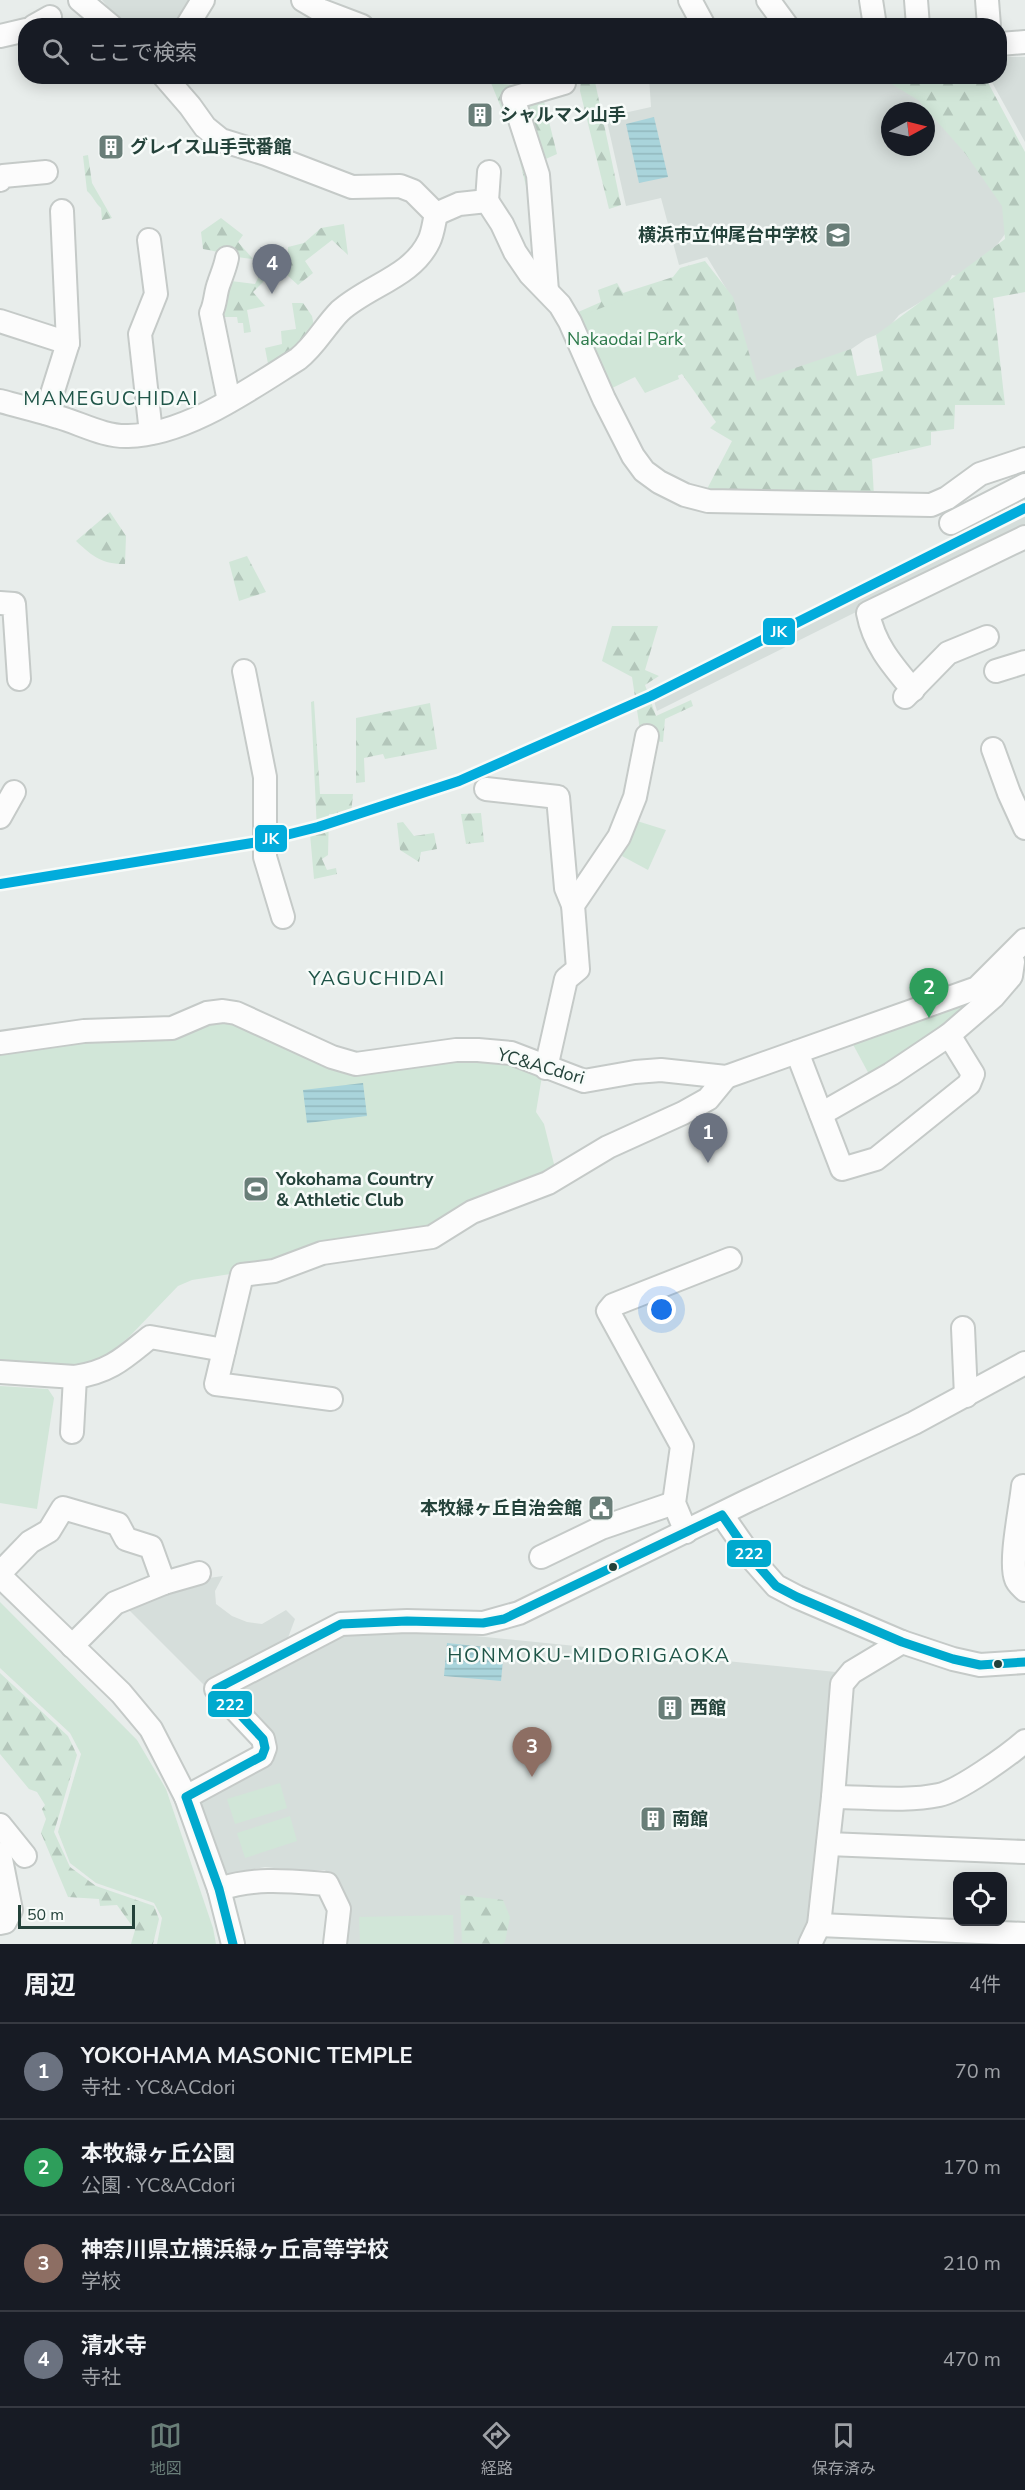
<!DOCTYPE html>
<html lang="ja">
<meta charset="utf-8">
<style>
:root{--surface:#171b24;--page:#242831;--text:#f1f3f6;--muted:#9ea1a6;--line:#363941;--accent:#697e78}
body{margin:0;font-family:"Nunito Sans","Noto Sans JP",sans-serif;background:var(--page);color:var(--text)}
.controls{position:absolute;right:18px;bottom:18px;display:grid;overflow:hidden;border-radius:12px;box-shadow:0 3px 15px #0003}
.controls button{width:54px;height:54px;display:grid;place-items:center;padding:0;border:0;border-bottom:2px solid var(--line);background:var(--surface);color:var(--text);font:30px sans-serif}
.compass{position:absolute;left:881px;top:102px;width:54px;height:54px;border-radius:50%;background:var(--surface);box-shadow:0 3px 15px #0003;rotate:83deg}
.scale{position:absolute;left:18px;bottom:15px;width:117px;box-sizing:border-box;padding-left:6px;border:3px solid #24423a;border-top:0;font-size:16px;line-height:21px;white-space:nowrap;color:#24423a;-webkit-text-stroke:4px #f7fbf9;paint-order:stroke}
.you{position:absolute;left:662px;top:1310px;width:21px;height:21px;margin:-15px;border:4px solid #fff;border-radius:50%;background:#1a73e8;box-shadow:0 0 0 9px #1a73e833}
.badge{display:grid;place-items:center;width:39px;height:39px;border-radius:50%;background:var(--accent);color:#fff;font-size:20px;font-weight:700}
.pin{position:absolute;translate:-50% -50px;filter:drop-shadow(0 2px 3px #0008)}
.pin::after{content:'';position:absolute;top:32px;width:21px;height:18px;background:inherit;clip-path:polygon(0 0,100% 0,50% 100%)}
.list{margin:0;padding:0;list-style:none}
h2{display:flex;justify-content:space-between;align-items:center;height:78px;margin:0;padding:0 24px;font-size:26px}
h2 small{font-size:20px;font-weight:400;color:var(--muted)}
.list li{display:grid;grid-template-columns:39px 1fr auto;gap:18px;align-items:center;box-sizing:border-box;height:96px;padding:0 24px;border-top:2px solid var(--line)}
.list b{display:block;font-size:22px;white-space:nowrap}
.list p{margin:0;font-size:20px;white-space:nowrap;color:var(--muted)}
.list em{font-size:20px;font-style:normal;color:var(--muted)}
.icon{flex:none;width:33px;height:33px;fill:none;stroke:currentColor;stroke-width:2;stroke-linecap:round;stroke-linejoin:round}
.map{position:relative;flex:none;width:1025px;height:1944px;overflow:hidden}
.search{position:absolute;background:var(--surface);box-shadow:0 3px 15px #0003;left:18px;right:18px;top:18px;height:66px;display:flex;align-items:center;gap:15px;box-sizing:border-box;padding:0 21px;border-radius:24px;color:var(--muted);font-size:22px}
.sheet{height:462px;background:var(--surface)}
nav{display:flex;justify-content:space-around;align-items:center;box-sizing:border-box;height:84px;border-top:2px solid var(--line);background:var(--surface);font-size:16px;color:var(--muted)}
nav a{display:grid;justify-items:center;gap:3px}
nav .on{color:var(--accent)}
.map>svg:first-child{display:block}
.built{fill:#d6dedb;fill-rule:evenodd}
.forest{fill:url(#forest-firs)}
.green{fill:#d1e6d8}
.water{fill:url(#water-rules)}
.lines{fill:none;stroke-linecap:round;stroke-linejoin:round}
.minor-casing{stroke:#c5cac8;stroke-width:26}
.minor{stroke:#fcfcfc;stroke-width:22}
.bus-1-casing{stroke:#f7fbf9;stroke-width:14}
.bus-1{stroke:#00a9ce;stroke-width:9}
.rail-1-casing{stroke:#f7fbf9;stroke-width:15}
.rail-1{stroke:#02acdc;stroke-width:10}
.bus-dot{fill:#24423a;stroke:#f7fbf9;stroke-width:2}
.labels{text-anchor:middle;stroke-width:5;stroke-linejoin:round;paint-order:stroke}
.poi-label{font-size:18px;font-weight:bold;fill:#24423a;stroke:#f7fbf9;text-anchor:start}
.park-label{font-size:18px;fill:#2d7a4b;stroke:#f7fbf9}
.street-label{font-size:18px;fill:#24423a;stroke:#f7fbf9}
.neighbourhood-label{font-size:20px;letter-spacing:1.5px;fill:#1f5548;stroke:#f7fbf9}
.line-badge{stroke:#f7fbf9;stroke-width:2}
.badge-label{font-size:16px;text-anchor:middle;font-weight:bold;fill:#fff}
</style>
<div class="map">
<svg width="1025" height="1944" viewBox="0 0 1025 1944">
<defs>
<pattern id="forest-firs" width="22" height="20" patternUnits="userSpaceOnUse" patternTransform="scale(1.5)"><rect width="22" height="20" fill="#d1e6d8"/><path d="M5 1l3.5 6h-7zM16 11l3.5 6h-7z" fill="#b3c6ba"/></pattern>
<pattern id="water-rules" width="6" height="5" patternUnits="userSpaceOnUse" patternTransform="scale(1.5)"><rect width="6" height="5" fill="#a9d4db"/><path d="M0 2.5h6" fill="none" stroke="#91b7bd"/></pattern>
</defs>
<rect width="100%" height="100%" fill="#e8edeb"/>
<g class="built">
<path d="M102,0H192L176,26L124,25Z"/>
<path d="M1000,57H1025V142L989,77L1000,76Z"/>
<path d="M649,77H880L926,97L1020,214L979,269L977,280L952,275L947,286L899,315L886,331L866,339L802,383L752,384L730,295L707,257L679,265L661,198L626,206L606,117L651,107ZM890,111H926V147H890Z"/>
<path d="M1025,500V528L657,711L650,688L747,643Z"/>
<path d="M223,1576L215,1591L216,1604L232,1616L247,1622L262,1624L286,1610L295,1619L286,1643L204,1685L125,1606L195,1580Z"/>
<path d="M344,1628L456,1634L836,1672L812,1932L802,1944H347L351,1907L325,1870H293L265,1867L227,1874L200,1800L271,1758L235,1698L243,1682Z"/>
</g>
<g class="forest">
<path d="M581,77H594L621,205L609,209L580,91Z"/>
<path d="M880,77H985L1025,152V292L993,298L1005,405H955L954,429L931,432V445L872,459L874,497L706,491L732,441L710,428L716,422L682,374L649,388L576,313L601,302L598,290L617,283L623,293L673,277L680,268L705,261L733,297L757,381L851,349L857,376L883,371L876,335L1005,239L1002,206L965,153L918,100Z"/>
<path d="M491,83L525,86L543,97L557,154L530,166L533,194H528L515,142Z"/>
<path d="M88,155L92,183L112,218L102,220L101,208C95,203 93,196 87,191L83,156Z"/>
<path d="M221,218L243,235L238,242L253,259C236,258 221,252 203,249L201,232Z"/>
<path d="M344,224L348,255L332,240L305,261L313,273L298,285L287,275L281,281L273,273L288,259V247L304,243L321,228Z"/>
<path d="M261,272L267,278L253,292L265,306L247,310L251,332L244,333L243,323H238L237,317H220L223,280L255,284Z"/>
<path d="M292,303H303L312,316L315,331L269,369L265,348L282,344L281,331L296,329Z"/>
<path d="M110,512L126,536L125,564C102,564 93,557 76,541Z"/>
<path d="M247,556L266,592L239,601L229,562Z"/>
<path d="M612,626H658L645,670L659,676L645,685L656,716L691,700L693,706L665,719L663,742L655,741L640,730L632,677L602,661Z"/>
<path d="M314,701L320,794H353L351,814H329L328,855L322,859L327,870L336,868L337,874L314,879L310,834L317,831L311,702Z"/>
<path d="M430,703L437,749L385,759L383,754L364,758L365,782L356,783V718Z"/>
<path d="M481,813L484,842L466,844L461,814Z"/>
<path d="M403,822L414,836L434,833L437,849L421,852L419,862L400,850L397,823Z"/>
<path d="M0,1673L68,1736L77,1755L54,1832L70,1867L96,1886L154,1906L159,1919L153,1944H131L135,1930L117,1905L100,1906L99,1899L68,1897L41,1833L46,1819L42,1809L45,1805L37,1792L29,1789L0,1754Z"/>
<path d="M460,1895L503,1900L510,1917L505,1942L502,1944L462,1943Z"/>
</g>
<g class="green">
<path d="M646,291L679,379L645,393L635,377L606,391L575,318Z"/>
<path d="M637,821L666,830L648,870L622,856Z"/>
<path d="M977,999L915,1048L870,1076L849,1037Z"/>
<path d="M233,1017L317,1054L486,1055L543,1070L536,1112L544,1124L556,1172L424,1236L275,1267L192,1280L178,1286L129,1337L87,1371L0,1367V1049Z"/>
<path d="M0,1386L48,1389L54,1398L37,1509L0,1503Z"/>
<path d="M0,1602L137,1740L166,1789L213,1928L216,1944H157L162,1918L154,1903L96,1883L70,1863L58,1832L81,1754L70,1733L0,1668Z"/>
<path d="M280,1783L287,1808L235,1824L227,1799Z"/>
<path d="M290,1816L297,1841L245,1858L237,1833Z"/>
<path d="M453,1915L454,1944H360L359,1917Z"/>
</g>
<g class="water">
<path d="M654,117L668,177L639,183L626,124Z"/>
<path d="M363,1083L367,1116L307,1123L303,1090Z"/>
<path d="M447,1643L504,1649L501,1681L444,1676Z"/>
</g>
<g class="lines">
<g class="minor-casing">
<g id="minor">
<path d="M80,0L111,26"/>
<path d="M303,0L320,10L362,26"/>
<path d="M690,0L704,26"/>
<path d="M768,0L787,26"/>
<path d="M871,0L875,26"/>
<path d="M916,0L918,26"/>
<path d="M987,0L989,26"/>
<path d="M34,26L50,17"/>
<path d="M187,26L203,0"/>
<path d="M0,36L26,30"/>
<path d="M1000,44L1025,42"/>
<path d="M164,76L190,106L205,127L221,140L266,154L352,187L400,186L413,191L436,214"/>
<path d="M0,180L3,176L46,172"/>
<path d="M487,201L489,172"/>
<path d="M436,214L459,204L487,201L502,224L515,252L530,274L560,305L570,322L604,399L633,456L644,471L659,482L685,495L708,501L931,505L947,498L980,474L1025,459"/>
<path d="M149,240L156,294L140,334L151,433"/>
<path d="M227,258C225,268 222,274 219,283C215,293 216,303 211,313L229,401"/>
<path d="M547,291L538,175L513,98L564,83"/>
<path d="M0,321L68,343"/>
<path d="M0,401C19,406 39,411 58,417C80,423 104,437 128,436C186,435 250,389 298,359C315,346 325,326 340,311C369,285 412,277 429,241C433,233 434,222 436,214"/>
<path d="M46,413L68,343L62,211"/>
<path d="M951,523L1025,485"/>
<path d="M0,603L14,604L19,679"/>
<path d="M244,671L265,777V857L283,917"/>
<path d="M996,671L1025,662"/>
<path d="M913,690C893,666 874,645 868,613L1025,537"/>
<path d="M905,697L948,653L987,637"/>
<path d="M993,749L1009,793L1025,828"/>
<path d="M486,789L558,797L566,888L573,905"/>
<path d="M0,817L14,792"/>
<path d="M0,1043L84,1031L172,1028L207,1013L223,1011L236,1013L332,1057L356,1064L456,1050H478L511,1053L584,1081L635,1072L661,1070L726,1077L977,988L1025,940"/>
<path d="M797,1052L842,1169L876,1159L969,1084L973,1074L949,1035"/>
<path d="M546,1068L566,979L578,969L573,905L619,837L635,797L647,736"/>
<path d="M821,1114L891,1074L949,1035L993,997L1011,976L1013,962"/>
<path d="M963,1328L966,1396"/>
<path d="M0,1372L75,1377C110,1372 124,1358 150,1337L224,1350"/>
<path d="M331,1399L216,1384L242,1275L274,1271L322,1253L432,1237L472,1212L548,1183L608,1147L683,1113L708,1099L726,1077"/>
<path d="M72,1432L75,1377"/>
<path d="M1023,1486C1021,1507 1009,1562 1016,1579C1017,1583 1022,1587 1025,1590"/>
<path d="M722,1515L754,1561L776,1586L797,1597L902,1642L953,1659L980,1665L1025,1662"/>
<path d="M686,1532L674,1503L682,1446L608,1311L613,1305L730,1259"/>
<path d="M541,1557L601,1528L674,1503"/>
<path d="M0,1573L30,1542L49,1531L63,1508L118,1524L126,1539L151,1547L164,1583"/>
<path d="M0,1576L121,1693L151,1729L186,1797L219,1889L233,1944"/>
<path d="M72,1646L115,1603L164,1583L199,1573"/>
<path d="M186,1797L262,1756L265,1748L263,1739L216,1689L341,1624L407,1621L483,1623L519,1613L747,1501L914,1423L1025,1363"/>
<path d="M833,1797C867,1797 906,1802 939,1795C959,1791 1009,1755 1025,1741"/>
<path d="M0,1825L25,1856"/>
<path d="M828,1844L1025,1852"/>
<path d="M0,1854L11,1910L5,1922L0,1923"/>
<path d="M219,1889C257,1877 288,1881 327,1884L339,1909L335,1944"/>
<path d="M819,1925L1025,1934"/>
<path d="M810,1944L819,1925L833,1797L842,1684L852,1672L902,1642"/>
</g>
</g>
<use href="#minor" class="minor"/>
<g class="bus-1-casing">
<path id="bus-1" d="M233,1944L219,1889L186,1797L262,1756L265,1748L263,1739L216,1689L341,1624L407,1621L483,1623L504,1619L722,1515L754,1561L776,1586L797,1597L902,1642L953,1659L980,1665L1025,1662"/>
</g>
<use href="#bus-1" class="bus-1"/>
<g class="rail-1-casing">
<path id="rail-1" d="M0,884L258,842L318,827L459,781L651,696L1025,508"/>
</g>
<use href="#rail-1" class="rail-1"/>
</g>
<defs>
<g id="building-square" transform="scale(1.35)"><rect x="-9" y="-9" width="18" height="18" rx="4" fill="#697e78" stroke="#f7fbf9"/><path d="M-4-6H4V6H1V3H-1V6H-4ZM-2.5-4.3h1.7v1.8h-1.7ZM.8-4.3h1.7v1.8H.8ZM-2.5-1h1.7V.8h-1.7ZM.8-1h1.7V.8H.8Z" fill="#fff"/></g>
<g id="school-square" transform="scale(1.35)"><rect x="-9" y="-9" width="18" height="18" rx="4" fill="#697e78" stroke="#f7fbf9"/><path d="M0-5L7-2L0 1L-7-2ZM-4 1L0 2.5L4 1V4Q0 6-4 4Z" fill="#fff"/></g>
<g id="stadium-square" transform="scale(1.35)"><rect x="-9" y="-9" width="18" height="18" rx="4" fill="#697e78" stroke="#f7fbf9"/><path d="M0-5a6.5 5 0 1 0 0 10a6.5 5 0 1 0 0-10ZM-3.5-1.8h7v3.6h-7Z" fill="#fff"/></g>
<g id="civic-square" transform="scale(1.35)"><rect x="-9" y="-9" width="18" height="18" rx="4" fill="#697e78" stroke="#f7fbf9"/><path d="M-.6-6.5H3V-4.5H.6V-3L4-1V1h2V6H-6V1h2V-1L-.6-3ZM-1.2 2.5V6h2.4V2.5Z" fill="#fff"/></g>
</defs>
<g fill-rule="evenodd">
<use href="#building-square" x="480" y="115"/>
<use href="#building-square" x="111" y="147"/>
<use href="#school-square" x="838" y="235"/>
<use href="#stadium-square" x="256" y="1189"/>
<use href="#civic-square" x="601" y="1508"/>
<use href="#building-square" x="670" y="1708"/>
<use href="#building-square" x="653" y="1819"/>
</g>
<g class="bus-dot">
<circle cx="613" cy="1567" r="5"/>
<circle cx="998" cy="1664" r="5"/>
</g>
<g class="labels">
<g class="poi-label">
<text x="500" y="121">シャルマン山手</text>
<text x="130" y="153">グレイス山手弐番館</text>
<text x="818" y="241" text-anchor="end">横浜市立仲尾台中学校</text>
<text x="276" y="1185">Yokohama Country<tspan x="276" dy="21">&amp; Athletic Club</tspan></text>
<text x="582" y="1514" text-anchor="end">本牧緑ヶ丘自治会館</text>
<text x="690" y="1714">西館</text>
<text x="672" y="1825">南館</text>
</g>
<g class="park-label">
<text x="625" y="345">Nakaodai Park</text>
</g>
<g class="street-label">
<text transform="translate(541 1066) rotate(16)" y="6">YC&amp;ACdori</text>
</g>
<g class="neighbourhood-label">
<text x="111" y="405">MAMEGUCHIDAI</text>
<text x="377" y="985">YAGUCHIDAI</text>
<text x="589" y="1662">HONMOKU-MIDORIGAOKA</text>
</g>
</g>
<g class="line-badge">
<rect x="762" y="617" width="34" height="29" rx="6" fill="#02acdc"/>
<rect x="254" y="824" width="34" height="29" rx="6" fill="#02acdc"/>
<rect x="726" y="1539" width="46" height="29" rx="6" fill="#00a9ce"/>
<rect x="207" y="1690" width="46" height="28" rx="6" fill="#00a9ce"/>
</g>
<g class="badge-label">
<text x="779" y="637">JK</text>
<text x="271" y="844">JK</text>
<text x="749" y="1559">222</text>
<text x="230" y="1710">222</text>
</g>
</svg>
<div class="controls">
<button><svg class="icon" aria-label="locate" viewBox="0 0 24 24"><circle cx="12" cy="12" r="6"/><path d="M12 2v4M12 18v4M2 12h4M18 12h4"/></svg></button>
</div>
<svg class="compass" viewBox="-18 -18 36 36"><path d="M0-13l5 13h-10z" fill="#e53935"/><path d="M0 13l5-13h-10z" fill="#9ea1a6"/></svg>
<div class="scale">50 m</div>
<div class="you"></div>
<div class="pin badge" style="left:708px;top:1163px;background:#6b7280">1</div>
<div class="pin badge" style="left:929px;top:1018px;background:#2e9e5b">2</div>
<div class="pin badge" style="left:532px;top:1777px;background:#8d6e63">3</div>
<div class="pin badge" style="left:272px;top:294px;background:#6b7280">4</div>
<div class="search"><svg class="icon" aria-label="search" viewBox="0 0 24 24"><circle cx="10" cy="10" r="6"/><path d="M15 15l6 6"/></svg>ここで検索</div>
</div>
<section class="sheet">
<h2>周辺<small>4件</small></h2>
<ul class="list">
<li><span class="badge" style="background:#6b7280">1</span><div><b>YOKOHAMA MASONIC TEMPLE</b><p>寺社 · YC&amp;ACdori</p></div><em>70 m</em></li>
<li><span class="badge" style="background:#2e9e5b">2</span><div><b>本牧緑ヶ丘公園</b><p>公園 · YC&amp;ACdori</p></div><em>170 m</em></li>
<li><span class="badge" style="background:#8d6e63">3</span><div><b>神奈川県立横浜緑ヶ丘高等学校</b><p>学校</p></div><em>210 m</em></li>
<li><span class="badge" style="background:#6b7280">4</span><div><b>清水寺</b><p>寺社</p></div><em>470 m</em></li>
</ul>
</section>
<nav>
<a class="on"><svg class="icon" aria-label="map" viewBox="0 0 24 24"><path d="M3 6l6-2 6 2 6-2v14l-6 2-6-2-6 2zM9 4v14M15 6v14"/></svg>地図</a>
<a><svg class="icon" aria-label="directions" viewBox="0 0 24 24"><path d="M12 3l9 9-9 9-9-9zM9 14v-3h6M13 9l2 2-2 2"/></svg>経路</a>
<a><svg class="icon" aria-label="saved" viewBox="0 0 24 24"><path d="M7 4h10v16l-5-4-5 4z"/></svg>保存済み</a>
</nav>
